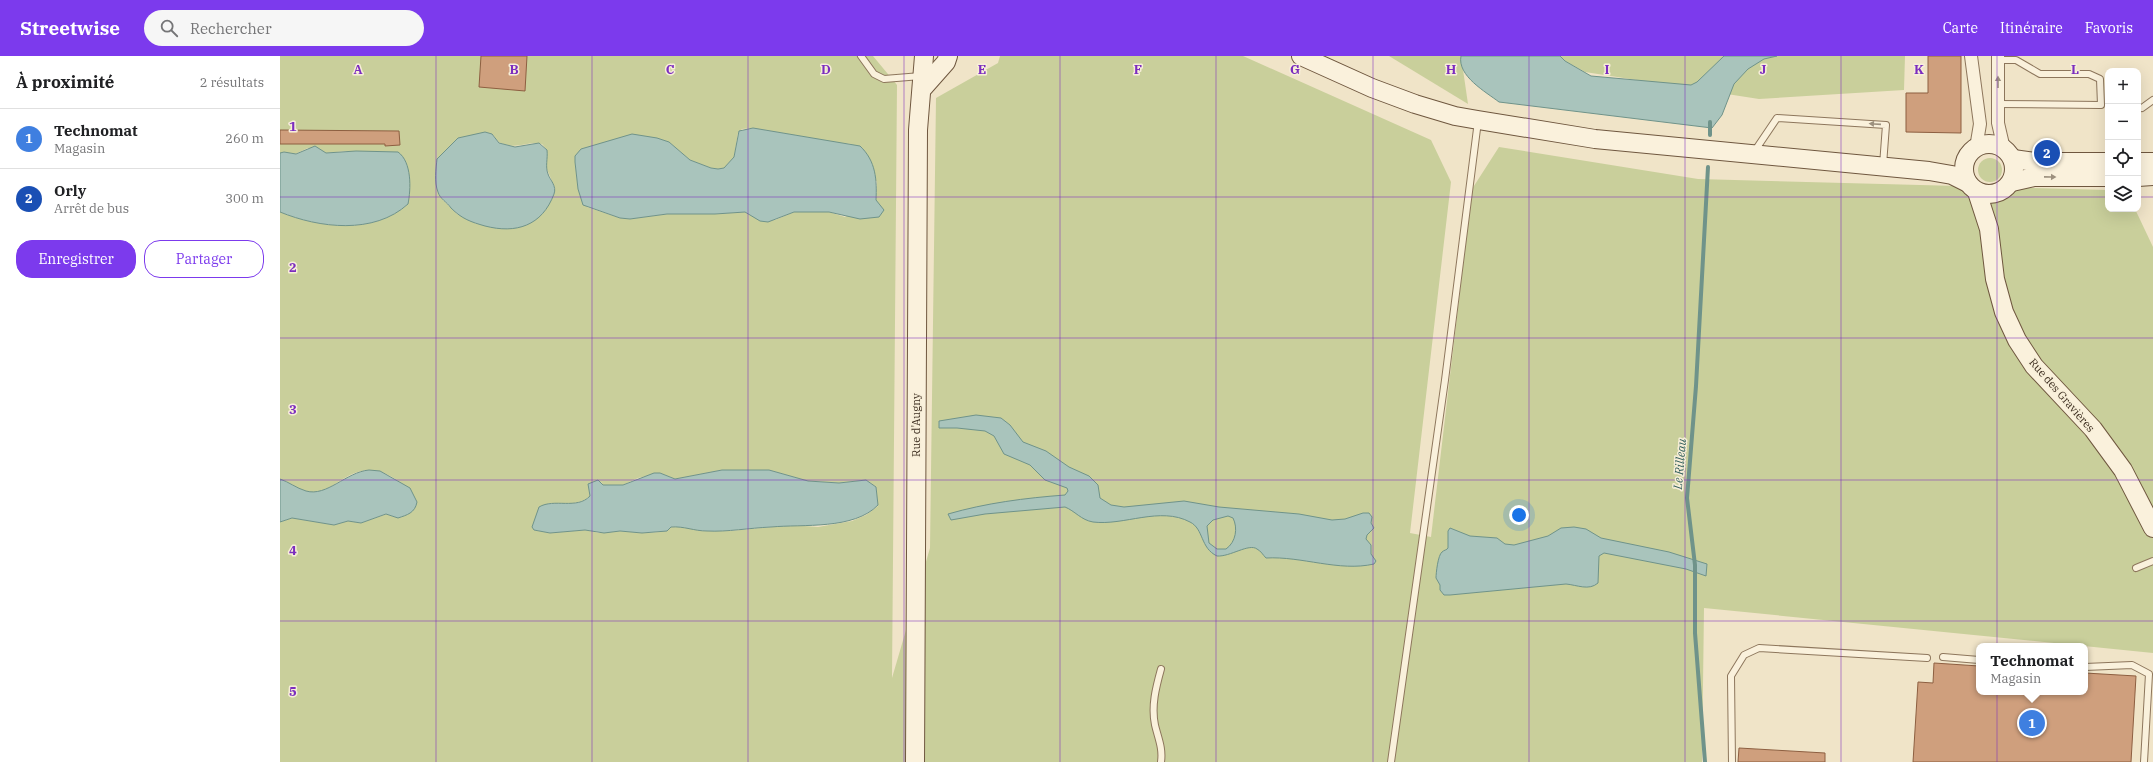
<!DOCTYPE html>
<html lang="fr">
<meta charset="utf-8">
<style>
:root{--surface:#fff;--page:#f6f6f6;--text:#202124;--muted:#757577;--line:#e0e0e0;--accent:#7c3aed}
body{margin:0;font-family:"IBM Plex Serif",serif;background:var(--page);color:var(--text)}
.controls{position:absolute;right:12px;top:12px;display:grid;overflow:hidden;border-radius:8px;box-shadow:0 4px 16px #0002}
.controls button{width:36px;height:36px;display:grid;place-items:center;padding:0;border:0;border-bottom:1px solid var(--line);background:var(--surface);color:var(--text);font:20px sans-serif}
.you{position:absolute;left:1239px;top:459px;width:14px;height:14px;margin:-10px;border:3px solid #fff;border-radius:50%;background:#1a73e8;box-shadow:0 0 0 6px #1a73e833}
.badge{display:grid;place-items:center;width:26px;height:26px;border-radius:50%;background:var(--accent);color:#fff;font-size:13px;font-weight:700}
.pin{position:absolute;translate:-50% -50%;border:2px solid #fff;box-shadow:0 1px 4px #0006}
.popup{position:absolute;left:1696px;top:587px;width:112px;height:52px;box-sizing:border-box;display:grid;place-content:center;border-radius:8px;background:var(--surface);filter:drop-shadow(0 1px 3px #0005);font-size:13px;white-space:nowrap;color:var(--muted)}
.popup b{font-size:15px;color:var(--text)}
.popup::after{content:'';position:absolute;left:50%;top:100%;margin-left:-8px;border:8px solid transparent;border-top-color:var(--surface)}
.list{margin:0;padding:0;list-style:none}
h2{display:flex;justify-content:space-between;align-items:center;height:52px;margin:0;padding:0 16px;font-size:17px}
h2 small{font-size:13px;font-weight:400;color:var(--muted)}
.list li{display:grid;grid-template-columns:26px 1fr auto;gap:12px;align-items:center;box-sizing:border-box;height:60px;padding:0 16px;border-top:1px solid var(--line)}
.list b{display:block;font-size:15px;white-space:nowrap}
.list p{margin:0;font-size:13px;white-space:nowrap;color:var(--muted)}
.list em{font-size:13px;font-style:normal;color:var(--muted)}
.actions{display:flex;gap:8px;padding:12px 16px}
.actions a{flex:1;padding:9px 0;border:1px solid var(--accent);border-radius:16px;text-align:center;font-size:14px;color:var(--accent)}
.actions .main{background:var(--accent);color:#fff}
.icon{flex:none;width:22px;height:22px;fill:none;stroke:currentColor;stroke-width:2;stroke-linecap:round;stroke-linejoin:round}
.map{position:relative;flex:none;width:1873px;height:706px;overflow:hidden}
header{display:flex;align-items:center;gap:24px;box-sizing:border-box;height:56px;padding:0 20px;background:var(--accent);color:#fff}
header strong{font-size:19px}
nav{display:flex;gap:22px;margin-inline-start:auto;font-size:14px}
.search{width:280px;height:36px;background:var(--page);display:flex;align-items:center;gap:10px;box-sizing:border-box;padding:0 14px;border-radius:22px;color:var(--muted);font-size:15px}
main{display:flex}
aside{flex:1;background:var(--surface)}
.map>svg:first-child{display:block}
.green{fill:#c9cf9b;fill-rule:evenodd}
.water{fill:#a9c4bc;stroke:#6f938a;fill-rule:evenodd}
.lines{fill:none;stroke-linecap:round;stroke-linejoin:round}
.stream{stroke:#6f938a;stroke-width:4}
.building{fill:#cf9f7d;stroke:#8d5f41}
.service-casing{stroke:#8d765c;stroke-width:8}
.minor-casing{stroke:#8d765c;stroke-width:14}
.secondary-casing{stroke:#6f573f;stroke-width:20}
.service{stroke:#faf1dc;stroke-width:6}
.minor{stroke:#faf1dc;stroke-width:12}
.secondary{stroke:#faf1dc;stroke-width:18}
.oneway{fill:#9c907e}
.grid{fill:none;stroke:#7b2cbf;stroke-width:1;stroke-opacity:0.55}
.labels{text-anchor:middle;stroke-width:3;stroke-linejoin:round;paint-order:stroke}
.street-label{font-size:11px;fill:#3d2e20;stroke:#f7eed8}
.water-label{font-size:12px;font-style:italic;fill:#2f5d5a;stroke:#f7eed8}
.grid-label{font-size:13px;text-anchor:middle;font-weight:bold;fill:#7b2cbf;stroke:#f7eed8;stroke-width:3;stroke-linejoin:round;paint-order:stroke}
</style>
<header>
<strong>Streetwise</strong>
<div class="search"><svg class="icon" aria-label="search" viewBox="0 0 24 24"><circle cx="10" cy="10" r="6"/><path d="M15 15l6 6"/></svg>Rechercher</div>
<nav><a>Carte</a><a>Itinéraire</a><a>Favoris</a></nav>
</header>
<main>
<aside>
<h2>À proximité<small>2 résultats</small></h2>
<ul class="list">
<li><span class="badge" style="background:#3f7fe0">1</span><div><b>Technomat</b><p>Magasin</p></div><em>260 m</em></li>
<li><span class="badge" style="background:#1a4fb4">2</span><div><b>Orly</b><p>Arrêt de bus</p></div><em>300 m</em></li>
</ul>
<div class="actions"><a class="main">Enregistrer</a><a>Partager</a></div>
</aside>
<div class="map">
<svg width="1873" height="706" viewBox="0 0 1873 706">
<rect width="100%" height="100%" fill="#f0e4c8"/>
<g class="green">
<path d="M0,0H593L617,29L612,622L650,492L656,42L718,7L720,0H963L1151,84L1171,126L1130,477L1151,481L1192,133L1219,91L1418,123L1828,134V153H1855L1873,191V597L1424,552L1422,706H0V466L12,462L54,469L68,465L81,467L107,458L114,461L137,446C124,424 96,405 70,419C58,425 48,435 34,436C21,437 12,427 0,423V156C34,170 84,178 117,156C120,154 124,152 127,149C130,144 128,136 130,131L66,95L46,97L28,92L15,98L4,96L0,97ZM473,72L558,87L572,88L597,126L596,144L565,161L549,156H514L495,164L472,160L465,156L435,158H387L350,163L340,162L307,151L298,133L295,106L301,93L334,84L389,86L410,104L431,112L438,113L444,112L454,101L458,77L462,73ZM205,76L212,78C215,80 217,86 221,87C238,94 246,85 262,88L267,94L266,111L275,132L274,138L263,157L197,168L177,158L162,143ZM442,414H489L528,425L559,427L586,424L596,431L598,450L586,459L572,465L538,471L512,469L450,475H425L397,470L391,471L381,476L362,477L340,475L319,477L305,474L270,477L254,474L269,447C282,447 300,450 310,440L308,428L321,426L323,429H343L358,422L380,417L395,423Z"/>
<path d="M1109,0H1181L1188,48Z"/>
<path d="M1280,0H1625L1624,34L1479,43L1305,16L1285,5Z"/>
<circle cx="1710" cy="114" r="12"/>
</g>
<g class="water">
<path d="M1181,0H1280L1285,5L1311,20L1411,29L1417,26L1444,0H1497L1484,3L1468,13L1454,28L1442,59L1432,72L1219,46C1206,36 1177,20 1181,0Z"/>
<path d="M473,72L580,90C596,105 597,124 596,144L604,154L599,161L580,163L549,156H514L488,166L480,165L465,156L435,158H387L350,163L340,162L303,149L298,133L295,106V100L301,93L352,78L377,82L389,86L410,104L431,112L438,113L444,112L454,101L459,75Z"/>
<path d="M205,76L212,78L219,87L235,91L259,87L267,94C268,103 265,110 268,118C270,124 277,130 274,138C262,170 236,178 205,170C191,166 182,163 171,152C167,146 160,143 158,136C154,126 156,113 157,103L178,82Z"/>
<path d="M35,90L46,97L76,95L118,96C132,106 131,133 128,148C94,179 39,172 0,156V97L4,96L16,98Z"/>
<path d="M696,359L721,362L730,369L743,386L766,395L789,411L809,420L818,429L820,442L831,449L844,451L904,445L939,451L1019,458L1052,464L1065,463L1083,457H1089L1092,461L1091,467L1094,472L1087,479L1086,483L1091,489V498L1096,505L1094,508C1059,516 1022,500 986,502C983,499 981,495 977,493C969,487 950,501 937,500C920,492 924,473 910,466C880,450 844,470 813,466C801,464 795,455 785,451L705,458L671,464L668,458C706,447 745,442 785,439L788,435L787,432L765,424L750,409L724,398L714,380L705,375L677,372H659V365ZM948,460L953,462C958,472 956,486 946,493H937L929,487L927,470L933,464Z"/>
<path d="M89,414L100,415L130,432L137,446C135,457 127,459 118,462L106,458L81,467L68,465L54,469L12,462L0,466V423C9,426 16,432 26,435C47,441 66,416 89,414Z"/>
<path d="M442,414H489L528,425L559,427L586,424L596,431L598,449C574,474 523,468 491,471C469,472 448,476 427,475C414,475 404,470 391,471L387,475L362,477L340,475L324,477L305,474L270,477L254,474L252,471L259,451C274,442 297,454 310,440L308,428L318,424L323,429H343L374,417H380L395,423Z"/>
<path d="M1294,471L1306,473L1321,482L1389,496L1427,508L1426,520L1406,513L1324,497L1319,500L1318,527C1309,535 1297,529 1286,528L1170,539H1164L1160,534V529L1156,522C1156,517 1158,499 1162,496C1164,494 1167,494 1168,492V475L1170,472L1190,480L1217,482L1225,488L1234,489L1268,480L1281,472Z"/>
</g>
<g class="lines">
<g class="stream">
<path d="M1430,79V66"/>
<path d="M1425,706L1415,577V509L1407,442L1416,330L1428,111"/>
</g>
</g>
<g class="building">
<path d="M201,0H247L245,35L199,31Z"/>
<path d="M1648,0H1681V77L1626,76V37H1648Z"/>
<path d="M0,74L119,75L120,89L105,90V88H0Z"/>
<path d="M1654,607L1699,610V636H1805V617L1856,620L1851,706H1633L1638,626L1653,627Z"/>
<path d="M1459,692L1545,697V706H1458Z"/>
</g>
<g class="lines">
<g class="service-casing">
<g id="service">
<path d="M581,0L594,18L604,23L641,20"/>
<path d="M1718,4H1736L1760,18H1809L1820,23L1821,49L1718,48"/>
<path d="M1862,52L1873,44"/>
<path d="M1474,96L1497,62L1606,69L1603,109"/>
<path d="M1856,512L1873,505"/>
<path d="M1663,601L1699,604"/>
<path d="M1805,611L1852,609L1869,618L1864,706"/>
<path d="M881,613C876,631 871,650 875,669C878,682 883,692 881,706"/>
<path d="M1111,706L1165,324L1198,65"/>
<path d="M1452,706L1451,620L1464,599L1479,592L1647,602"/>
</g>
</g>
<g class="minor-casing">
<g id="minor">
<path d="M1691,0L1700,68L1696,92"/>
<path d="M1718,0V67L1724,93"/>
</g>
</g>
<g class="secondary-casing">
<g id="secondary">
<path d="M1021,0L1092,32L1135,48L1175,60L1198,64L1315,83L1649,115L1672,119L1688,127"/>
<path d="M643,32L666,6L668,0"/>
<circle cx="1709" cy="113" r="25"/>
<path d="M1733,103L1755,106H1828"/>
<path d="M1858,106H1873"/>
<path d="M1858,121L1873,120"/>
<path d="M1732,126L1754,121H1828"/>
<path d="M1697,136L1709,173L1715,223L1724,256L1737,284L1754,310L1813,373L1843,414L1873,472"/>
<path d="M635,706L638,74L644,0"/>
</g>
</g>
<use href="#service" class="service"/>
<use href="#minor" class="minor"/>
<use href="#secondary" class="secondary"/>
</g>
<defs><path id="oneway-solid" d="M-6-.8H1V-3.2L6.5 0L1 3.2V.8H-6Z"/></defs>
<g class="oneway">
<use href="#oneway-solid" transform="translate(1718 26) rotate(-90)"/>
<use href="#oneway-solid" transform="translate(1595 68) rotate(-176)"/>
<use href="#oneway-solid" transform="translate(1770 121) rotate(1)"/>
</g>
<path class="grid" d="M156,0V706M312,0V706M468,0V706M624,0V706M780,0V706M936,0V706M1093,0V706M1249,0V706M1405,0V706M1561,0V706M1717,0V706M0,141H1828M1858,141H1873M0,282H1873M0,424H1873M0,565H1873"/>
<g class="labels">
<g class="street-label">
<text transform="translate(1782 339) rotate(49)" y="4">Rue des Gravières</text>
<text transform="translate(636 369) rotate(-90)" y="4">Rue d'Augny</text>
</g>
<g class="water-label">
<text transform="translate(1400 408) rotate(-85)" y="4">Le Rilleau</text>
</g>
</g>
<g class="grid-label">
<text x="78" y="18">A</text>
<text x="234" y="18">B</text>
<text x="390" y="18">C</text>
<text x="546" y="18">D</text>
<text x="702" y="18">E</text>
<text x="858" y="18">F</text>
<text x="1015" y="18">G</text>
<text x="1171" y="18">H</text>
<text x="1327" y="18">I</text>
<text x="1483" y="18">J</text>
<text x="1639" y="18">K</text>
<text x="1795" y="18">L</text>
<text x="13" y="75">1</text>
<text x="13" y="216">2</text>
<text x="13" y="358">3</text>
<text x="13" y="499">4</text>
<text x="13" y="640">5</text>
</g>
</svg>
<div class="controls">
<button>+</button>
<button>−</button>
<button><svg class="icon" aria-label="locate" viewBox="0 0 24 24"><circle cx="12" cy="12" r="6"/><path d="M12 2v4M12 18v4M2 12h4M18 12h4"/></svg></button>
<button><svg class="icon" aria-label="layers" viewBox="0 0 24 24"><path d="M12 4l9 5-9 5-9-5zM3 14l9 5 9-5"/></svg></button>
</div>
<div class="you"></div>
<div class="pin badge" style="left:1752px;top:667px;background:#3f7fe0">1</div>
<div class="popup"><b>Technomat</b>Magasin</div>
<div class="pin badge" style="left:1767px;top:97px;background:#1a4fb4">2</div>
</div>
</main>
